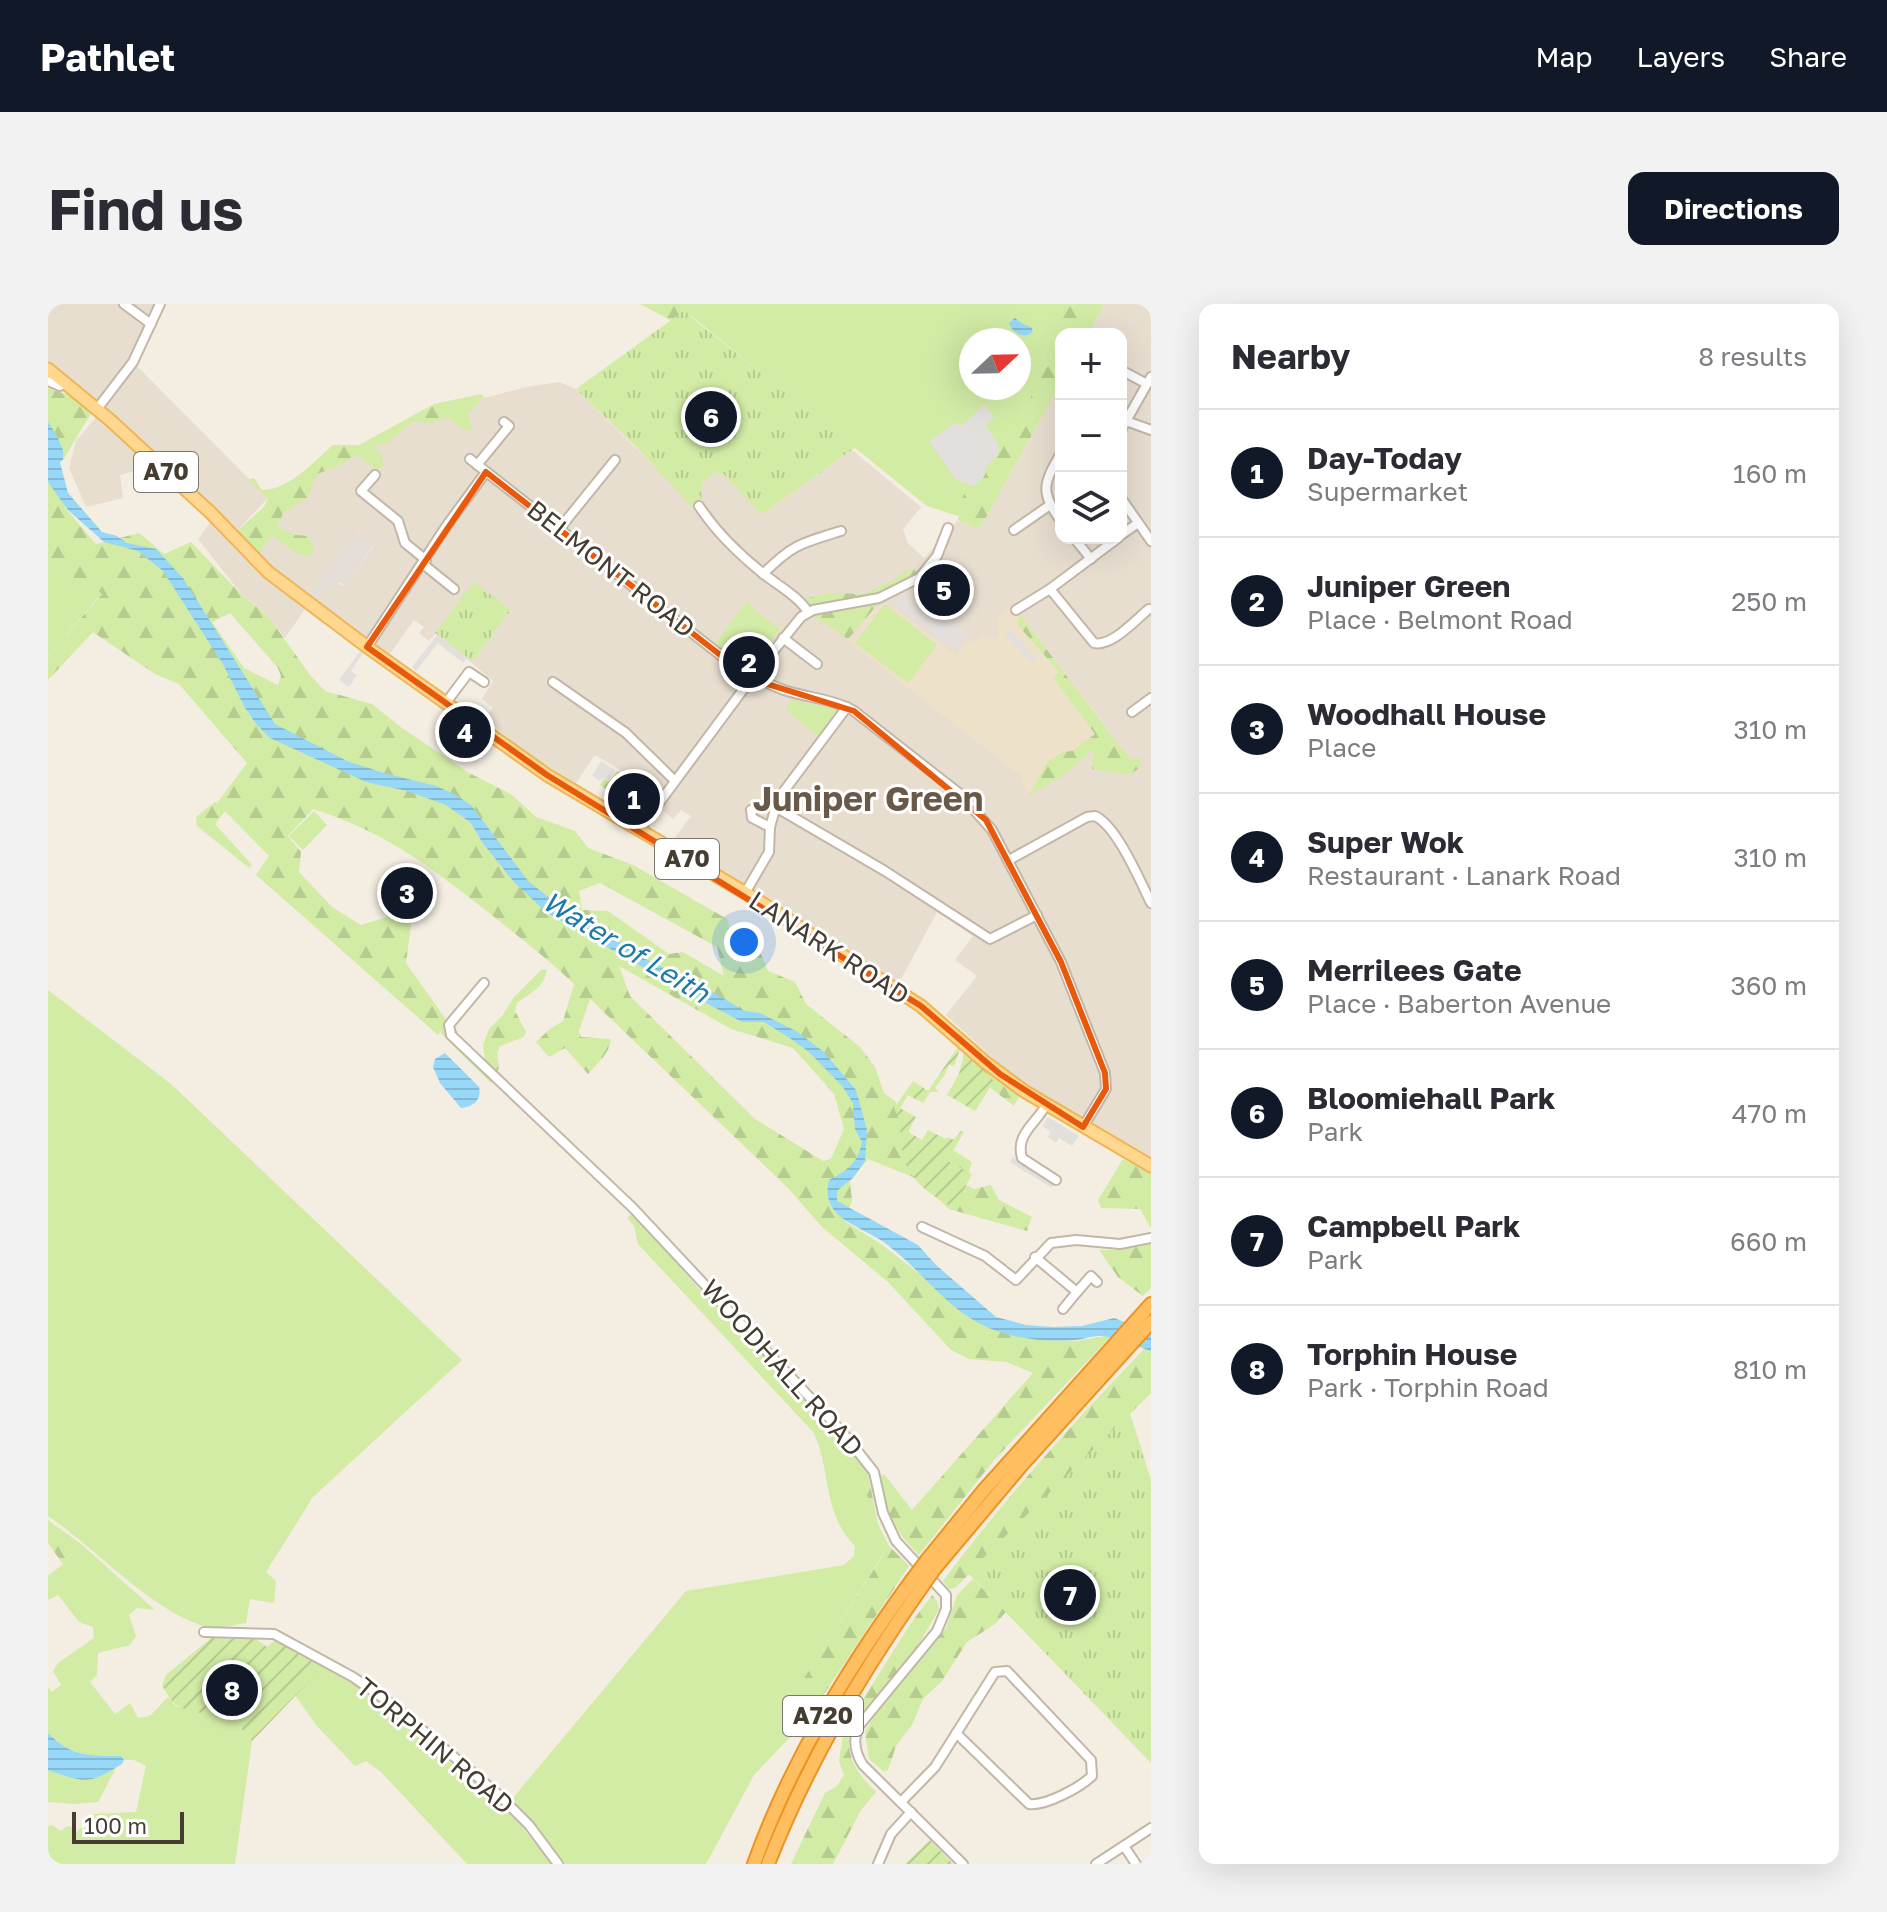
<!DOCTYPE html>
<meta charset="utf-8">
<style>
:root{--surface:#fff;--page:#f2f2f3;--text:#2b2b33;--muted:#7c7c81;--line:#e1e1e2;--accent:#111827}
body{margin:0;font-family:"Golos Text",sans-serif;background:var(--page);color:var(--text)}
.controls{position:absolute;right:24px;top:24px;display:grid;overflow:hidden;border-radius:16px;box-shadow:0 8px 32px #0002}
.controls button{width:72px;height:72px;display:grid;place-items:center;padding:0;border:0;border-bottom:2px solid var(--line);background:var(--surface);color:var(--text);font:40px sans-serif}
.compass{position:absolute;left:911px;top:24px;width:72px;height:72px;border-radius:50%;background:var(--surface);box-shadow:0 8px 32px #0002;rotate:68deg}
.scale{position:absolute;left:24px;bottom:20px;width:112px;box-sizing:border-box;padding-left:8px;border:4px solid #453c32;border-top:0;font-size:22px;line-height:28px;white-space:nowrap;color:#453c32;-webkit-text-stroke:6px #fff;paint-order:stroke}
.you{position:absolute;left:696px;top:638px;width:28px;height:28px;margin:-20px;border:6px solid #fff;border-radius:50%;background:#1a73e8;box-shadow:0 0 0 12px #1a73e833}
.badge{display:grid;place-items:center;width:52px;height:52px;border-radius:50%;background:var(--accent);color:#fff;font-size:26px;font-weight:700}
.pin{position:absolute;translate:-50% -50%;border:4px solid #fff;box-shadow:0 2px 8px #0006}
.list{margin:0;padding:0;list-style:none}
h2{display:flex;justify-content:space-between;align-items:center;height:104px;margin:0;padding:0 32px;font-size:34px}
h2 small{font-size:26px;font-weight:400;color:var(--muted)}
.list li{display:grid;grid-template-columns:52px 1fr auto;gap:24px;align-items:center;box-sizing:border-box;height:128px;padding:0 32px;border-top:2px solid var(--line)}
.list b{display:block;font-size:30px;white-space:nowrap}
.list p{margin:0;font-size:26px;white-space:nowrap;color:var(--muted)}
.list em{font-size:26px;font-style:normal;color:var(--muted)}
.icon{flex:none;width:44px;height:44px;fill:none;stroke:currentColor;stroke-width:2;stroke-linecap:round;stroke-linejoin:round}
.map{position:relative;flex:none;width:1103px;height:1560px;overflow:hidden;border-radius:16px}
header{display:flex;align-items:center;gap:48px;box-sizing:border-box;height:112px;padding:0 40px;background:var(--accent);color:#fff}
header strong{font-size:38px}
nav{display:flex;gap:44px;margin-inline-start:auto;font-size:28px}
.intro{display:flex;align-items:center;justify-content:space-between;box-sizing:border-box;height:192px;padding:0 48px}
h1{margin:0;font-size:56px}
.button{padding:20px 36px;border-radius:16px;background:var(--accent);color:#fff;font-size:28px;font-weight:700}
main{display:flex;gap:48px;padding:0 48px}
aside{flex:1;background:var(--surface);border-radius:16px;box-shadow:0 8px 32px #0002}
.map>svg:first-child{display:block}
.residential{fill:#e8ded0}
.industrial{fill:#e5ded8}
.education{fill:#eee1ca}
.grass{fill:#d2eca6;fill-rule:evenodd}
.forest{fill:url(#forest-firs);fill-rule:evenodd}
.park{fill:url(#park-tufts)}
.garden{fill:url(#garden-furrows)}
.parking{fill:#e3dfdc}
.water{fill:url(#water-rules)}
.lines{fill:none;stroke-linecap:round;stroke-linejoin:round}
.minor-casing{stroke:#c2b7a7;stroke-width:12}
.major-casing{stroke:#efb554;stroke-width:15}
.highway-casing{stroke:#ed9323;stroke-width:16}
.minor{stroke:#fff;stroke-width:8}
.major{stroke:#ffd78f;stroke-width:11}
.highway{stroke:#ffbf61;stroke-width:12}
.highway-bridge-casing{stroke:#ed9323;stroke-width:16;stroke-linecap:butt}
.highway-bridge{stroke:#ffbf61;stroke-width:12}
.marked{fill:none;stroke:#e8590c;stroke-width:6;stroke-linejoin:round}
.labels{text-anchor:middle;stroke-width:6;stroke-linejoin:round;paint-order:stroke}
.shield{fill:#fff;stroke:#7d7670;stroke-width:2}
.shield-label{font-size:24px;font-weight:bold;fill:#453c32}
.street-label{font-size:26px;fill:#453c32;stroke:#fff}
.water-label{font-size:28px;font-style:italic;fill:#1f7aaa;stroke:#fff}
.district-label{font-size:34px;font-weight:bold;fill:#695948;stroke:#fff}
</style>
<header>
<strong>Pathlet</strong>
<nav><a>Map</a><a>Layers</a><a>Share</a></nav>
</header>
<div class="intro"><h1>Find us</h1><a class="button">Directions</a></div>
<main>
<div class="map">
<svg width="1103" height="1560" viewBox="0 0 1103 1560">
<defs>
<pattern id="forest-firs" width="22" height="20" patternUnits="userSpaceOnUse" patternTransform="scale(2)"><rect width="22" height="20" fill="#d2eca6"/><path d="M5 1l3.5 6h-7zM16 11l3.5 6h-7z" fill="#b6cb8f"/></pattern>
<pattern id="park-tufts" width="24" height="20" patternUnits="userSpaceOnUse" patternTransform="scale(2)"><rect width="24" height="20" fill="#d2eca6"/><path d="M3 7l-1-3M5 7V3M7 7l1-3M15 17l-1-3M17 17v-4M19 17l1-3" fill="none" stroke="#b6cb8f"/></pattern>
<pattern id="garden-furrows" width="10" height="10" patternUnits="userSpaceOnUse" patternTransform="scale(2)"><rect width="10" height="10" fill="#d2eca6"/><path d="M-1 1l2-2M0 10L10 0M9 11l2-2" fill="none" stroke="#b6cb8f"/></pattern>
<pattern id="water-rules" width="6" height="5" patternUnits="userSpaceOnUse" patternTransform="scale(2)"><rect width="6" height="5" fill="#97d7f7"/><path d="M0 2.5h6" fill="none" stroke="#84b9d4"/></pattern>
</defs>
<rect width="100%" height="100%" fill="#f3ede2"/>
<g class="residential">
<path d="M0,0H107L81,54L220,194L189,227L180,232L257,305L237,334L220,312L195,292L150,235L169,209L117,159L72,171L75,194L38,203L21,164L28,137L56,104L7,61L0,63Z"/>
<path d="M1056,0H1103V855L987,786L959,767L898,711L929,672L907,656L925,632L889,608L851,679L791,642L728,598L623,539L643,512L633,506L625,515L609,502L606,493L585,479L587,475L547,451L528,479L489,456L436,415L445,404L434,395L445,377L388,329L381,337L371,329L376,323L366,316L342,350L266,296L282,277L297,282L325,242L309,227L261,293L221,262L192,230L254,175L345,125L385,107L478,83L511,78L528,85L608,164L652,192L654,181L666,167L677,171L711,208H717L804,146L873,203L855,225L860,239L876,254L910,216L929,225L935,219L1013,78V234H1073V30H1040Z"/>
</g>
<path class="industrial" d="M308,227L325,241L297,282L291,278L289,282L282,278L266,296L261,293Z"/>
<path class="education" d="M839,299L908,351L920,336L926,340L935,330L940,335L950,334V315L955,308L961,304L968,312L972,310L1063,428L981,491L972,471L801,338L825,305Z"/>
<g class="grass">
<path d="M603,0H1050L1013,30V68L931,219L879,202L637,7ZM923,36H971V84H923Z"/>
<path d="M0,262L42,281L54,289L0,352Z"/>
<path d="M699,297L708,305L691,328L708,307L732,325L702,367L667,339Z"/>
<path d="M837,300L889,341L860,379L807,339Z"/>
<path d="M744,396L789,406L791,410L771,433L737,405Z"/>
<path d="M266,507L279,521L255,546L241,532Z"/>
<path d="M0,686L123,780L414,1056L265,1193L218,1268L228,1277L226,1299L202,1295L198,1319C186,1321 167,1326 155,1322C100,1304 49,1245 0,1212Z"/>
<path d="M584,910L630,957L631,962L652,986L658,987L714,1047C716,1057 724,1066 733,1069C761,1098 795,1127 811,1164C824,1192 822,1218 837,1247L743,1395L760,1414L706,1471L658,1560H514L464,1495L638,1287L796,1261L806,1252L807,1242C775,1211 783,1167 766,1129L590,940L586,922L579,914Z"/>
<path d="M33,1240L107,1306L89,1304L81,1311L88,1332L82,1341L50,1349L49,1371L42,1378L67,1410L82,1399L90,1414L102,1412L120,1393L129,1403L171,1399L204,1437L187,1560H0V1522L4,1521L13,1527L19,1522L26,1523L28,1529L46,1510L88,1508L98,1462L86,1456H76L73,1452C41,1451 25,1454 0,1429V1383L4,1388L13,1381L5,1367L10,1359L46,1334L45,1323L31,1318L10,1291L0,1296V1272L15,1260Z"/>
<path d="M276,1362L337,1400L376,1437L441,1490L467,1514L503,1560H419L333,1468L318,1457L307,1462L268,1421L247,1391Z"/>
<path d="M68,1464L50,1498L25,1500L0,1498V1466C34,1478 36,1481 68,1464Z"/>
</g>
<g class="forest">
<path d="M592,0H636L640,9L636,16L628,19Z"/>
<path d="M1020,0H1056L1040,30H1013V39L1012,20Z"/>
<path d="M1013,40V78L935,219L929,225L910,216L915,192L922,183H927C938,173 941,161 951,151L952,140L964,143C971,127 979,112 983,94C984,87 981,81 984,74C990,60 1002,49 1013,40Z"/>
<path d="M0,84L26,93L44,108L15,156C15,135 5,134 0,118C0,109 0,94 0,84Z"/>
<path d="M433,90L436,93L420,110L425,126H415L400,113L379,120C361,112 356,126 344,136C339,140 330,141 324,142L333,150L336,161L329,166L308,151L290,162L269,170L260,193L235,209L230,223L248,231L260,232L267,243L263,252L249,250L224,231L210,251L189,227L216,203L220,194L200,175L206,174L214,186C242,186 266,157 285,141H311L386,100Z"/>
<path d="M0,168L19,206L48,240L91,229L116,250L143,238L195,292L220,312L262,371L277,387L324,400L354,424L421,469L463,490L488,513L527,527L540,544L585,561L679,615L686,637L713,650L720,667L747,678L758,700L812,743L827,763L836,789L847,797L868,842L902,844L924,858L917,880L926,885L943,881L951,896L984,913L979,927L901,905L870,875L820,855L802,877L804,897L796,917L833,940L891,985L982,1033L1028,1037L1064,1031L946,1156L871,1251C843,1222 839,1211 833,1172L836,1170L864,1206L985,1069L958,1058L921,1055L903,1046L840,978L774,923L739,883L542,695L531,727L533,733L563,735C562,749 549,760 540,770L517,744L501,753L488,738L502,725L515,717L526,680C500,655 472,634 445,612C385,565 339,528 265,505L240,532L253,548L251,568L284,603L313,621L365,605L358,659L399,717L395,724H407L417,744L437,756L435,741L441,725L454,712L466,693L494,665L499,666C495,685 483,688 469,699L467,707L478,728L476,733L452,742L449,749L451,764L443,779L393,730V727L390,731L208,571L221,552L177,507L167,520L204,561L201,564L149,522L148,513L167,498L169,499L199,459L131,380L107,370L45,328L0,376V352L54,290L42,281L0,262ZM182,309L230,364L233,372L230,381L196,364L164,318ZM552,579L669,643L676,672L635,648L621,650L560,607L534,606L531,587ZM571,662L683,725L745,744L786,790L796,825L783,855L775,857L707,815L582,692Z"/>
<path d="M860,265L867,266L870,276L830,300L800,335L765,312L755,295L783,289L815,290L844,277Z"/>
<path d="M972,310L1073,444L1084,456L1093,453L1092,464L1080,471L1044,465L1045,449L1042,448L1019,469L981,491L1000,457L1015,448L1024,447L1047,430L1005,374L1011,368L969,320Z"/>
<path d="M921,745L973,789L966,802L935,778L915,759L916,749Z"/>
<path d="M1075,855L1103,870V924L1092,905L1053,904L1050,896Z"/>
<path d="M1103,939V984L1095,992L1070,973L1051,946H1072Z"/>
<path d="M1096,1045L1103,1047V1089L907,1284L901,1285L895,1277C956,1195 1025,1119 1096,1045Z"/>
<path d="M795,1134L818,1160L830,1220L841,1242L861,1262L760,1414L742,1396L837,1248L823,1215L818,1182Z"/>
<path d="M0,1216L33,1240L15,1260L0,1239Z"/>
<path d="M925,1275L958,1308L947,1320L919,1338L894,1377L875,1395L864,1421L848,1442L840,1466L835,1467L821,1455L817,1427L829,1408L898,1324L909,1291Z"/>
<path d="M884,1291L889,1297L891,1305L870,1342L802,1425C797,1453 809,1469 828,1488L813,1506L785,1560H743L777,1489L789,1482L796,1471L791,1457L796,1425L863,1319Z"/>
</g>
<g class="park">
<path d="M637,6L644,14L808,143L717,208L711,209L677,171L666,168L654,181L653,200L646,205L586,141L528,85Z"/>
<path d="M426,278L463,306L424,357L387,329Z"/>
<path d="M1082,1109L1103,1176V1459L920,1269Z"/>
</g>
<g class="garden">
<path d="M569,467L579,474L577,477L583,481L576,491L567,486L565,489L552,481L556,475L561,477Z"/>
<path d="M910,743L912,745L906,762L901,761L896,772L887,784L891,788H882L875,799L860,791L852,804L868,813L860,828L874,836L880,826L898,835L900,833L906,836L913,827L916,828L899,857L924,870L906,904C884,892 859,876 855,849C852,833 854,819 846,804L865,777L880,787Z"/>
<path d="M916,749L946,777L927,807L899,791L911,770Z"/>
<path d="M205,1333L219,1343L227,1336L276,1362L204,1437L171,1400L157,1410C132,1404 126,1405 114,1381L118,1371L163,1334Z"/>
<path d="M882,1536L905,1560H857Z"/>
</g>
<g class="parking">
<path d="M936,100L946,114L937,121L951,142L950,150L938,163L935,174L926,182L908,176L881,137L908,118L912,122L918,118Z"/>
<path d="M855,291L887,315L892,308L919,330L908,346L848,301Z"/>
<path d="M961,325L988,355L983,359L956,329Z"/>
<path d="M389,331L419,354L415,359L390,339L368,367L364,363Z"/>
<path d="M312,347L315,349L303,367L309,371L301,383L291,376Z"/>
<path d="M553,457L567,466L561,476L555,473L552,477L544,472Z"/>
<path d="M1000,813L1031,832L1024,842L1011,834L1008,839L1000,833L1003,828L994,822Z"/>
<path d="M965,853L1007,880L1004,884L962,858Z"/>
</g>
<g class="water">
<path d="M967,14L975,20L983,23L985,27C977,36 964,29 961,19Z"/>
<path d="M0,118L9,132L15,146V156L12,158L20,189L54,228L69,232L79,239L108,245L135,274L227,420L299,457L336,469L388,482L406,490L423,501L481,578L520,608L566,636L584,643L593,653L649,679L697,707L712,709L748,727L776,748L808,786L819,826L817,857L805,874L789,887V897L870,941L888,961L948,1013L978,1021L1005,1023L1034,1022L1066,1014L1103,1028V1047C1087,1042 1066,1031 1050,1032C1042,1032 1034,1036 1026,1036C999,1038 966,1035 941,1024C896,1005 871,961 831,935C807,920 772,912 781,876C799,867 810,859 814,838L807,825L805,799L795,783L761,748L743,735L716,718H694L658,699L499,609L466,578L434,538L423,519L398,501L359,487L318,478L222,434L208,420L196,402L176,362L115,267L90,247L56,238L20,206L0,178Z"/>
<path d="M397,749L431,783C434,796 425,803 413,804L392,779L385,763L387,755Z"/>
<path d="M0,1429C25,1454 41,1451 73,1452L76,1456L74,1460C40,1481 37,1479 0,1466Z"/>
</g>
<g class="lines">
<g class="minor-casing">
<g id="minor">
<path d="M76,0L103,20"/>
<path d="M1073,66L1099,80"/>
<path d="M0,77L12,82L18,79"/>
<path d="M49,105L85,58L112,0"/>
<path d="M1078,117L1103,126"/>
<path d="M1073,126L1103,73"/>
<path d="M1013,149C996,179 991,187 1013,217"/>
<path d="M422,155L703,375"/>
<path d="M429,161L461,122L456,118"/>
<path d="M327,171L313,187L350,217L357,239L378,256"/>
<path d="M1073,194L1103,237"/>
<path d="M651,202C668,228 693,252 717,271C731,282 751,293 760,308"/>
<path d="M512,224L567,156"/>
<path d="M966,226L1002,201"/>
<path d="M1073,231L1090,219"/>
<path d="M1026,234L1043,255"/>
<path d="M375,260L406,285"/>
<path d="M715,270C745,240 754,239 793,227"/>
<path d="M1002,285L1046,339C1064,343 1087,316 1101,305"/>
<path d="M968,306L1002,285L1070,234"/>
<path d="M735,334L769,360"/>
<path d="M319,343L399,221L438,168"/>
<path d="M707,371C738,395 777,390 806,407L912,490L944,526L1013,658L1057,769L1058,785L1035,823"/>
<path d="M505,378L578,429L626,476"/>
<path d="M397,400L421,368L436,378"/>
<path d="M1084,408L1103,394"/>
<path d="M722,523L704,514L703,506L722,502L731,505L837,567L942,635L989,611"/>
<path d="M591,526L703,375L753,313L765,306L831,294L871,274L889,252L900,224"/>
<path d="M961,556L1039,513L1047,512C1069,522 1092,577 1103,599"/>
<path d="M697,589L721,548L722,523L730,495L799,403"/>
<path d="M436,679L401,721L403,731L585,904L796,1130L826,1168L835,1209L848,1237L898,1291V1305L889,1327L810,1423C805,1436 807,1449 815,1461L915,1560"/>
<path d="M998,801C988,820 967,830 974,854L1008,876"/>
<path d="M874,923L937,952L968,976L1003,939L1028,936L1072,940L1103,934"/>
<path d="M987,953L1029,988L1043,972L1049,978"/>
<path d="M1015,1005L1029,988"/>
<path d="M156,1328L226,1330L305,1373L345,1401L452,1492L481,1521L510,1560"/>
<path d="M853,1498L887,1463L947,1368L959,1367L1043,1456L1044,1472C1031,1484 998,1502 981,1500L908,1429"/>
<path d="M1076,1542L1088,1560"/>
<path d="M830,1560L843,1530L863,1508"/>
<path d="M1048,1560L1103,1524"/>
</g>
</g>
<g class="major-casing">
<path id="major" d="M0,65L62,116L163,209L220,268L322,345L499,471L711,597L873,702L937,758L976,787L1103,862"/>
</g>
<g class="highway-casing">
<g id="highway">
<path d="M879,1256L936,1186L1103,1000"/>
<path d="M887,1264L972,1163L1103,1018"/>
<path d="M706,1560C743,1457 800,1364 864,1276"/>
<path d="M720,1560C759,1460 812,1371 873,1284"/>
</g>
</g>
<use href="#minor" class="minor"/>
<use href="#major" class="major"/>
<use href="#highway" class="highway"/>
<g class="highway-bridge-casing">
<g id="highway-bridge">
<path d="M864,1276L879,1256"/>
<path d="M873,1284L887,1264"/>
</g>
</g>
<use href="#highway-bridge" class="highway-bridge"/>
</g>
<path class="marked" d="M438,168L703,375L806,407L938,516L1013,658L1057,769L1058,785L1035,823L952,770L873,702L499,471L319,343Z"/>
<g class="labels">
<g class="shield">
<rect x="86" y="148" width="64" height="40" rx="6"/>
<rect x="607" y="535" width="64" height="40" rx="6"/>
<rect x="735" y="1392" width="80" height="40" rx="6"/>
</g>
<g class="shield-label">
<text x="118" y="176">A70</text>
<text x="639" y="563">A70</text>
<text x="775" y="1420">A720</text>
</g>
<g class="street-label">
<text transform="translate(563 265) rotate(38)" y="9">BELMONT ROAD</text>
<text transform="translate(781 644) rotate(33)" y="9">LANARK ROAD</text>
<text transform="translate(734 1064) rotate(48)" y="9">WOODHALL ROAD</text>
<text transform="translate(387 1442) rotate(40)" y="9">TORPHIN ROAD</text>
</g>
<g class="water-label">
<text transform="translate(578 643) rotate(31)" y="10">Water of Leith</text>
</g>
<g class="district-label">
<text x="820" y="507">Juniper Green</text>
</g>
</g>
</svg>
<div class="controls">
<button>+</button>
<button>−</button>
<button><svg class="icon" aria-label="layers" viewBox="0 0 24 24"><path d="M12 4l9 5-9 5-9-5zM3 14l9 5 9-5"/></svg></button>
</div>
<svg class="compass" viewBox="-18 -18 36 36"><path d="M0-13l5 13h-10z" fill="#e53935"/><path d="M0 13l5-13h-10z" fill="#7c7c81"/></svg>
<div class="scale">100 m</div>
<div class="you"></div>
<div class="pin badge" style="left:586px;top:495px">1</div>
<div class="pin badge" style="left:701px;top:358px">2</div>
<div class="pin badge" style="left:359px;top:589px">3</div>
<div class="pin badge" style="left:417px;top:428px">4</div>
<div class="pin badge" style="left:896px;top:286px">5</div>
<div class="pin badge" style="left:663px;top:113px">6</div>
<div class="pin badge" style="left:1022px;top:1291px">7</div>
<div class="pin badge" style="left:184px;top:1386px">8</div>
</div>
<aside>
<h2>Nearby<small>8 results</small></h2>
<ul class="list">
<li><span class="badge">1</span><div><b>Day-Today</b><p>Supermarket</p></div><em>160 m</em></li>
<li><span class="badge">2</span><div><b>Juniper Green</b><p>Place · Belmont Road</p></div><em>250 m</em></li>
<li><span class="badge">3</span><div><b>Woodhall House</b><p>Place</p></div><em>310 m</em></li>
<li><span class="badge">4</span><div><b>Super Wok</b><p>Restaurant · Lanark Road</p></div><em>310 m</em></li>
<li><span class="badge">5</span><div><b>Merrilees Gate</b><p>Place · Baberton Avenue</p></div><em>360 m</em></li>
<li><span class="badge">6</span><div><b>Bloomiehall Park</b><p>Park</p></div><em>470 m</em></li>
<li><span class="badge">7</span><div><b>Campbell Park</b><p>Park</p></div><em>660 m</em></li>
<li><span class="badge">8</span><div><b>Torphin House</b><p>Park · Torphin Road</p></div><em>810 m</em></li>
</ul>
</aside>
</main>
